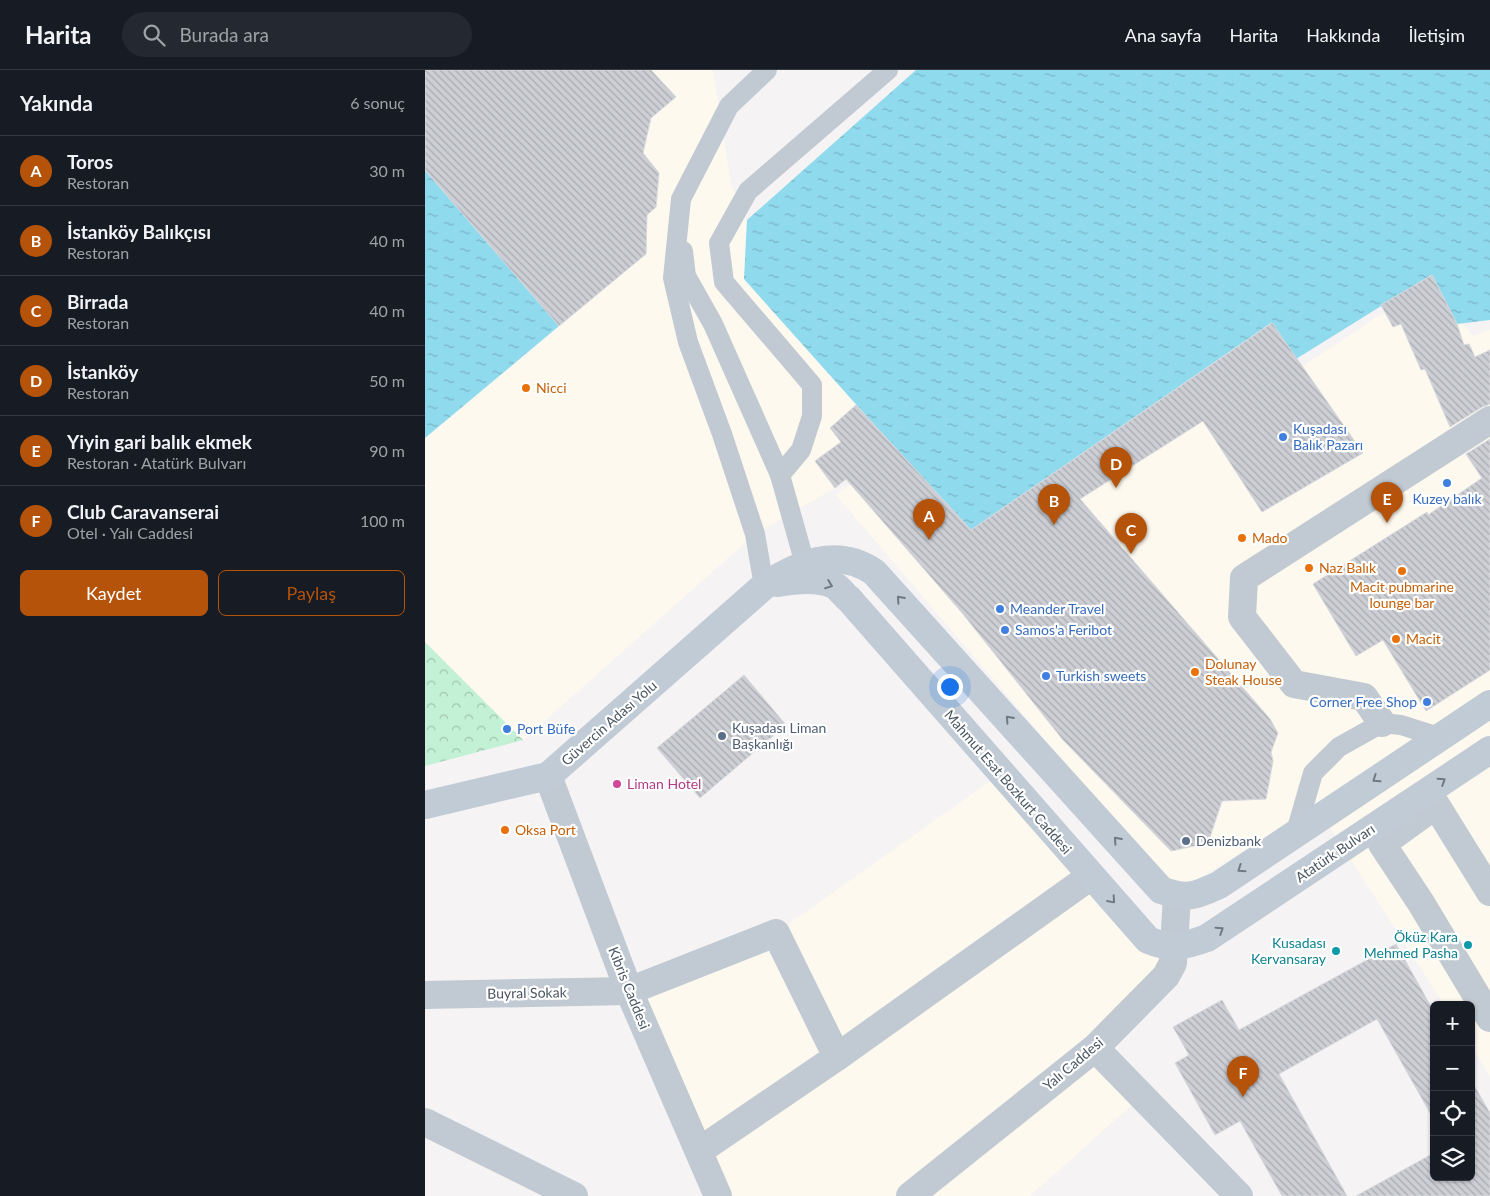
<!DOCTYPE html>
<html lang="tr">
<meta charset="utf-8">
<style>
:root{--surface:#171b24;--page:#242831;--text:#f1f3f6;--muted:#9ea1a6;--line:#363941;--accent:#b45309}
body{margin:0;font-family:Lato,sans-serif;background:var(--page);color:var(--text)}
.controls{position:absolute;right:15px;bottom:15px;display:grid;overflow:hidden;border-radius:8px;box-shadow:0 1px 4px #0004}
.controls button{width:45px;height:45px;display:grid;place-items:center;padding:0;border:0;border-bottom:1px solid var(--line);background:var(--surface);color:var(--text);font:25px sans-serif}
.you{position:absolute;left:524px;top:616px;width:18px;height:18px;margin:-12px;border:4px solid #fff;border-radius:50%;background:#1a73e8;box-shadow:0 0 0 8px #1a73e833}
.badge{display:grid;place-items:center;width:32px;height:32px;border-radius:50%;background:var(--accent);color:#fff;font-size:16px;font-weight:700}
.pin{position:absolute;translate:-50% -41px;filter:drop-shadow(0 1px 2px #0008)}
.pin::after{content:'';position:absolute;top:26px;width:18px;height:15px;background:inherit;clip-path:polygon(0 0,100% 0,50% 100%)}
.list{margin:0;padding:0;list-style:none}
h2{display:flex;justify-content:space-between;align-items:center;height:65px;margin:0;padding:0 20px;font-size:21px}
h2 small{font-size:16px;font-weight:400;color:var(--muted)}
.list li{display:grid;grid-template-columns:32px 1fr auto;gap:15px;align-items:center;box-sizing:border-box;height:70px;padding:0 20px;border-top:1px solid var(--line)}
.list b{display:block;font-size:19px;white-space:nowrap}
.list p{margin:0;font-size:16px;white-space:nowrap;color:var(--muted)}
.list em{font-size:16px;font-style:normal;color:var(--muted)}
.actions{display:flex;gap:10px;padding:15px 20px}
.actions a{flex:1;padding:11px 0;border:1px solid var(--accent);border-radius:8px;text-align:center;font-size:18px;color:var(--accent)}
.actions .main{background:var(--accent);color:#fff}
.icon{flex:none;width:28px;height:28px;fill:none;stroke:currentColor;stroke-width:2;stroke-linecap:round;stroke-linejoin:round}
.map{position:relative;flex:none;width:1065px;height:1126px;overflow:hidden}
header{display:flex;align-items:center;gap:30px;box-sizing:border-box;height:70px;padding:0 25px;background:var(--surface);border-bottom:1px solid var(--line)}
header strong{font-size:24px}
nav{display:flex;gap:28px;margin-inline-start:auto;font-size:18px}
.search{width:350px;height:45px;background:var(--page);display:flex;align-items:center;gap:12px;box-sizing:border-box;padding:0 18px;border-radius:28px;color:var(--muted);font-size:19px}
main{display:flex}
aside{flex:1;background:var(--surface)}
.map>svg:first-child{display:block}
.commercial{fill:#fdf9ef}
.park{fill:url(#park-crowns)}
.water{fill:url(#water-ripples)}
.building{fill:url(#building-back-hatch);stroke:#d7d9de}
.lines{fill:none;stroke-linecap:round;stroke-linejoin:round}
.service{stroke:#c1cad2;stroke-width:20}
.pedestrian{stroke:#c1cad2;stroke-width:28}
.minor{stroke:#c1cad2;stroke-width:28}
.secondary{stroke:#c1cbd6;stroke-width:28}
.oneway{stroke:#6e7984}
.food-dot{fill:#e8710a;stroke:#fff;stroke-width:2}
.shop-dot{fill:#3f7fe0;stroke:#fff;stroke-width:2}
.service-dot{fill:#5c6f8a;stroke:#fff;stroke-width:2}
.hotel-dot{fill:#d1479c;stroke:#fff;stroke-width:2}
.culture-dot{fill:#0f9aa8;stroke:#fff;stroke-width:2}
.labels{text-anchor:middle;stroke-width:4.5;stroke-linejoin:round;paint-order:stroke}
.food-label{font-size:14px;fill:#c56008;stroke:#fff;text-anchor:start}
.shop-label{font-size:14px;fill:#366cbe;stroke:#fff;text-anchor:start}
.street-label{font-size:14px;fill:#4a5661;stroke:#fff}
.service-label{font-size:14px;fill:#4e5e75;stroke:#fff;text-anchor:start}
.hotel-label{font-size:14px;fill:#b23c85;stroke:#fff;text-anchor:start}
.culture-label{font-size:14px;fill:#0d838f;stroke:#fff;text-anchor:end}
</style>
<header>
<strong>Harita</strong>
<div class="search"><svg class="icon" aria-label="search" viewBox="0 0 24 24"><circle cx="10" cy="10" r="6"/><path d="M15 15l6 6"/></svg>Burada ara</div>
<nav><a>Ana sayfa</a><a>Harita</a><a>Hakkında</a><a>İletişim</a></nav>
</header>
<main>
<aside>
<h2>Yakında<small>6 sonuç</small></h2>
<ul class="list">
<li><span class="badge">A</span><div><b>Toros</b><p>Restoran</p></div><em>30 m</em></li>
<li><span class="badge">B</span><div><b>İstanköy Balıkçısı</b><p>Restoran</p></div><em>40 m</em></li>
<li><span class="badge">C</span><div><b>Birrada</b><p>Restoran</p></div><em>40 m</em></li>
<li><span class="badge">D</span><div><b>İstanköy</b><p>Restoran</p></div><em>50 m</em></li>
<li><span class="badge">E</span><div><b>Yiyin gari balık ekmek</b><p>Restoran · Atatürk Bulvarı</p></div><em>90 m</em></li>
<li><span class="badge">F</span><div><b>Club Caravanserai</b><p>Otel · Yalı Caddesi</p></div><em>100 m</em></li>
</ul>
<div class="actions"><a class="main">Kaydet</a><a>Paylaş</a></div>
</aside>
<div class="map">
<svg width="1065" height="1126" viewBox="0 0 1065 1126">
<defs>
<pattern id="park-crowns" width="20" height="18" patternUnits="userSpaceOnUse" patternTransform="scale(1.25)"><rect width="20" height="18" fill="#c3f1d5"/><path d="M2 6a3 3 0 1 1 6 0M12 15a3 3 0 1 1 6 0" fill="none" stroke="#a0c6b0"/></pattern>
<pattern id="water-ripples" width="26" height="14" patternUnits="userSpaceOnUse" patternTransform="scale(1.25)"><rect width="26" height="14" fill="#90daee"/><path d="M2 4q2-2 4 0t4 0M15 11q2-2 4 0t4 0" fill="none" stroke="#78b4c4"/></pattern>
<pattern id="building-back-hatch" width="6" height="6" patternUnits="userSpaceOnUse" patternTransform="scale(1.25)"><rect width="6" height="6" fill="#cdcfd5"/><path d="M-1 5l2 2M0 0l6 6M5-1l2 2" fill="none" stroke="#a8abb0"/></pattern>
</defs>
<rect width="100%" height="100%" fill="#f5f3f3"/>
<g class="commercial">
<path d="M0,0H288L306,114L322,150L319,209L453,359L436,398L410,418L330,464L98,670L0,572V368L134,256L0,100Z"/>
<path d="M1004,213L1048,266L1065,259V1006L1046,976V935H1019L891,735L751,823L411,425L463,385L542,467L870,301Z"/>
<path d="M575,704L723,870L741,906L670,978L717,1026L605,1126H293L204,921L351,863Z"/>
</g>
<path class="park" d="M0,572L98,670L0,696Z"/>
<g class="water">
<path d="M491,0H1065V250L1032,254L1006,205L871,289L846,253L546,460L453,359L319,209L322,150Z"/>
<path d="M0,100L134,256L0,368Z"/>
</g>
<g class="building">
<path d="M0,0H226L251,27L226,48L218,83L234,103L231,137L222,145L221,184L134,256L0,100Z"/>
<path d="M1007,205L1032,254L1039,275L1044,274L1050,287L1065,280V334L1057,337L1025,357L1000,299L996,300L976,254L968,257L956,235Z"/>
<path d="M847,253L938,383L837,442L778,351L655,429L845,649L853,663L846,682L848,691L841,729L797,731L783,773L746,781L638,670L538,544L421,409L410,418L390,391L416,372L405,358L431,335L546,460Z"/>
<path d="M1065,369V600L1001,641L958,570L931,586L888,514L1002,442L1003,445L1057,408L1041,384Z"/>
<path d="M319,605L361,655L275,728L232,678Z"/>
<path d="M971,874L1009,942V1050L952,949L854,1004L922,1126H857L815,1051L790,1065L750,993L764,985L748,957L797,930L814,960Z"/>
<path d="M1046,1010L1065,1043V1126H931L1009,1083V1107H1046Z"/>
</g>
<g class="lines">
<g class="service">
<path d="M258,181L261,206L288,254L355,405L380,494"/>
<path d="M355,405L376,380L387,346V315L299,212L294,173L323,121L463,0"/>
<path d="M339,516L330,464L297,364L263,272L248,208L256,129L304,36L342,0"/>
<path d="M871,762L888,703L914,677L957,653L976,655L1014,667"/>
</g>
<g class="pedestrian">
<path d="M957,653L939,627L869,614L817,547L819,508L1065,350"/>
<path d="M1065,822L1011,735L957,774L996,833L1065,948"/>
<path d="M204,921L351,863L412,987"/>
<path d="M274,1081L412,987L666,806"/>
</g>
<g class="minor">
<path d="M123,706L204,921L293,1126"/>
<path d="M0,925L204,921"/>
<path d="M670,978L814,1126"/>
<path d="M0,1052L149,1126"/>
<path d="M485,1126L670,978L741,906L748,893L752,826"/>
</g>
<g class="secondary">
<path d="M353,513C370,510 392,507 409,515C414,518 419,525 424,529L723,870C744,879 761,876 782,868L1065,680"/>
<path d="M0,735L123,706L339,516C374,494 411,476 449,502L736,820C762,830 770,826 794,815L1065,634"/>
</g>
</g>
<defs><path id="oneway-chevron" d="M-2-3.5L2.5 0L-2 3.5" fill="none" stroke-width="1.6" stroke-linecap="round" stroke-linejoin="round" transform="scale(1.25)"/></defs>
<g class="oneway">
<use href="#oneway-chevron" transform="translate(404 515) rotate(21)"/>
<use href="#oneway-chevron" transform="translate(475 529) rotate(-132)"/>
<use href="#oneway-chevron" transform="translate(584 649) rotate(-132)"/>
<use href="#oneway-chevron" transform="translate(951 709) rotate(146)"/>
<use href="#oneway-chevron" transform="translate(1017 711) rotate(-33)"/>
<use href="#oneway-chevron" transform="translate(692 770) rotate(-132)"/>
<use href="#oneway-chevron" transform="translate(816 799) rotate(146)"/>
<use href="#oneway-chevron" transform="translate(687 830) rotate(49)"/>
<use href="#oneway-chevron" transform="translate(795 860) rotate(-33)"/>
</g>
<g class="food-dot">
<circle cx="101" cy="318" r="5"/>
<circle cx="817" cy="468" r="5"/>
<circle cx="884" cy="498" r="5"/>
<circle cx="977" cy="501" r="5"/>
<circle cx="971" cy="569" r="5"/>
<circle cx="770" cy="602" r="5"/>
<circle cx="80" cy="760" r="5"/>
</g>
<g class="shop-dot">
<circle cx="858" cy="367" r="5"/>
<circle cx="1022" cy="413" r="5"/>
<circle cx="575" cy="539" r="5"/>
<circle cx="580" cy="560" r="5"/>
<circle cx="621" cy="606" r="5"/>
<circle cx="1002" cy="632" r="5"/>
<circle cx="82" cy="659" r="5"/>
</g>
<g class="service-dot">
<circle cx="297" cy="666" r="5"/>
<circle cx="761" cy="771" r="5"/>
</g>
<circle class="hotel-dot" cx="192" cy="714" r="5"/>
<g class="culture-dot">
<circle cx="1043" cy="875" r="5"/>
<circle cx="911" cy="881" r="5"/>
</g>
<g class="labels">
<g class="food-label">
<text x="111" y="323">Nicci</text>
<text x="827" y="473">Mado</text>
<text x="894" y="503">Naz Balık</text>
<text x="977" y="522" text-anchor="middle">Macit pubmarine<tspan x="977" dy="16">lounge bar</tspan></text>
<text x="981" y="574">Macit</text>
<text x="780" y="599">Dolunay<tspan x="780" dy="16">Steak House</tspan></text>
<text x="90" y="765">Oksa Port</text>
</g>
<g class="shop-label">
<text x="868" y="364">Kuşadası<tspan x="868" dy="16">Balık Pazarı</tspan></text>
<text x="1022" y="434" text-anchor="middle">Kuzey balık</text>
<text x="585" y="544">Meander Travel</text>
<text x="590" y="565">Samos'a Feribot</text>
<text x="631" y="611">Turkish sweets</text>
<text x="992" y="637" text-anchor="end">Corner Free Shop</text>
<text x="92" y="664">Port Büfe</text>
</g>
<g class="street-label">
<text transform="translate(184 653) rotate(-41)" y="5">Güvercin Adası Yolu</text>
<text transform="translate(583 712) rotate(49)" y="5">Mahmut Esat Bozkurt Caddesi</text>
<text transform="translate(910 783) rotate(-34)" y="5">Atatürk Bulvarı</text>
<text transform="translate(204 918) rotate(68)" y="5">Kibris Caddesi</text>
<text transform="translate(102 923) rotate(-1)" y="5">Buyral Sokak</text>
<text transform="translate(648 994) rotate(-40)" y="5">Yalı Caddesi</text>
</g>
<g class="service-label">
<text x="307" y="663">Kuşadası Liman<tspan x="307" dy="16">Başkanlığı</tspan></text>
<text x="771" y="776">Denizbank</text>
</g>
<g class="hotel-label">
<text x="202" y="719">Liman Hotel</text>
</g>
<g class="culture-label">
<text x="1033" y="872">Öküz Kara<tspan x="1033" dy="16">Mehmed Pasha</tspan></text>
<text x="901" y="878">Kusadası<tspan x="901" dy="16">Kervansaray</tspan></text>
</g>
</g>
</svg>
<div class="controls">
<button>+</button>
<button>−</button>
<button><svg class="icon" aria-label="locate" viewBox="0 0 24 24"><circle cx="12" cy="12" r="6"/><path d="M12 2v4M12 18v4M2 12h4M18 12h4"/></svg></button>
<button><svg class="icon" aria-label="layers" viewBox="0 0 24 24"><path d="M12 4l9 5-9 5-9-5zM3 14l9 5 9-5"/></svg></button>
</div>
<div class="you"></div>
<div class="pin badge" style="left:504px;top:470px">A</div>
<div class="pin badge" style="left:629px;top:455px">B</div>
<div class="pin badge" style="left:706px;top:484px">C</div>
<div class="pin badge" style="left:691px;top:418px">D</div>
<div class="pin badge" style="left:962px;top:453px">E</div>
<div class="pin badge" style="left:818px;top:1027px">F</div>
</div>
</main>
